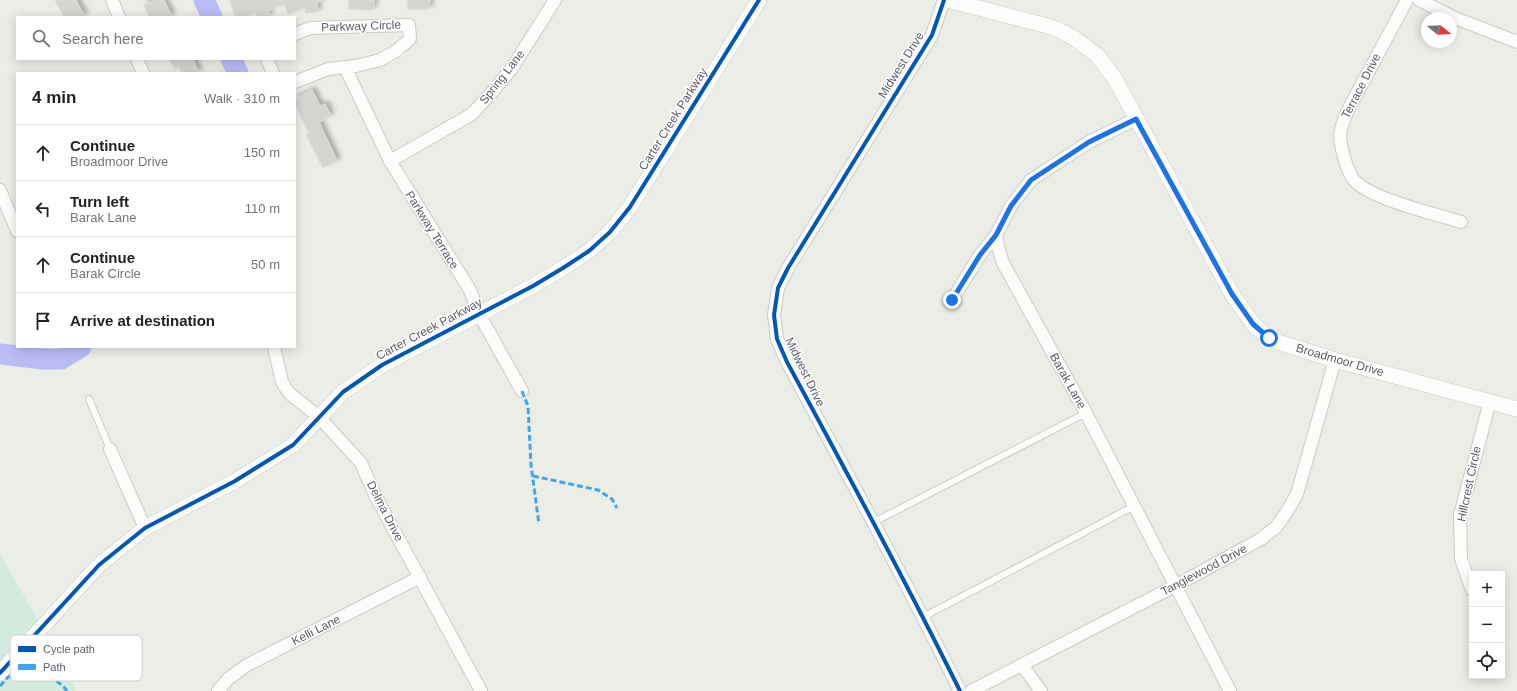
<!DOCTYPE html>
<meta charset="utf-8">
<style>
:root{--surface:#fff;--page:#f2f2f2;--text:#202124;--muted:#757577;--line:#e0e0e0}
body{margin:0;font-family:Arial,sans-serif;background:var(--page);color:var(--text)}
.controls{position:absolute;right:12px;bottom:12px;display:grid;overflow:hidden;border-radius:0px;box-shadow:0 2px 10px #0003}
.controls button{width:36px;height:36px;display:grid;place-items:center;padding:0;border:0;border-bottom:1px solid var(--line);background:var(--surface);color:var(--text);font:20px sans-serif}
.compass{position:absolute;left:1421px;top:12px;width:36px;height:36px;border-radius:50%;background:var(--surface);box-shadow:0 2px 10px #0003;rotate:108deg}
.stop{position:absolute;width:12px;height:12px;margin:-9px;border:3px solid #1a73e8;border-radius:50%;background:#fff}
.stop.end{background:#1a73e8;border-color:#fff;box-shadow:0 1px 4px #0008}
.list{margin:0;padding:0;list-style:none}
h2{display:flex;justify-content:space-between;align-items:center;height:52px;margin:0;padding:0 16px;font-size:17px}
h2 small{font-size:13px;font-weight:400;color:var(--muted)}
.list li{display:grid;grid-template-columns:26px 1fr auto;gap:12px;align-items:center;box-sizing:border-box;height:56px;padding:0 16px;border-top:1px solid var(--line)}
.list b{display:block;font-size:15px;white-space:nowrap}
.list p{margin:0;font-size:13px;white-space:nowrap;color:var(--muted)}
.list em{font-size:13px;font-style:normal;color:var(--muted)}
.icon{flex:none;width:22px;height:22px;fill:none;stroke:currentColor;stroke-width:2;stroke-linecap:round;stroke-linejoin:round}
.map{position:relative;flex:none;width:1517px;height:691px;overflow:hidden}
.search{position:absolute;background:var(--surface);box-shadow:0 2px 10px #0003;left:16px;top:16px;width:280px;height:44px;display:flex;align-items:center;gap:10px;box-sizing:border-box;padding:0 14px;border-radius:0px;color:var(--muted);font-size:15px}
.panel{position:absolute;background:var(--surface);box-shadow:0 2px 10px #0003;left:16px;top:72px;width:280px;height:276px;border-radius:0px}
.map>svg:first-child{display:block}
.green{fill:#d2ebde}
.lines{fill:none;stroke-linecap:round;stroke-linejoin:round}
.river{stroke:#babcf8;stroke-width:21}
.building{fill:#d5d6d2;stroke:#dbddd6;filter:url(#shadow)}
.service-casing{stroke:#cacbca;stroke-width:8}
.minor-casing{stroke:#cacbca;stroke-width:14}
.tertiary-casing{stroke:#cacbca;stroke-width:16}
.service{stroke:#fcfcfb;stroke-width:6}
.minor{stroke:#fcfcfb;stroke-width:12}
.tertiary{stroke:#fcfcfb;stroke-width:15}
.quiet{stroke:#40a5ee;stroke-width:3;stroke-dasharray:6 3;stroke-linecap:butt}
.cycleway-casing{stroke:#fff;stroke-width:6}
.cycleway{stroke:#0057b8;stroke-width:4}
.route{stroke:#1a73e8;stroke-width:5}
.labels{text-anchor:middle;stroke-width:3;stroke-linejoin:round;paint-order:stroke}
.street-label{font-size:12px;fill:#5d5c66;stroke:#fff}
.key{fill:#fff;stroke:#ceced1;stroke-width:1}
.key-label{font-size:11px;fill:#5d5c66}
</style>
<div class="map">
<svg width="1517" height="691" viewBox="0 0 1517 691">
<defs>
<filter id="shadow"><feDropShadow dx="3.5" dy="-3.5" stdDeviation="2" flood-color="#0004"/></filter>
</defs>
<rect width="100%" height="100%" fill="#ebede7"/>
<path class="green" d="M0,555L55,649L76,691H0Z"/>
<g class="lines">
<g class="river">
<path d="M204,0L212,17"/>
<path d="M231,59L238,73"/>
<path d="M0,354L43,359H61L81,347"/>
</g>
</g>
<g class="building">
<path d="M55,0H76L85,17H64Z"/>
<path d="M156,0H164L172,17H149L144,5Z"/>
<path d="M229,0H323V1L317,3L318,12L305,13V8L288,14L284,4L268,11L270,17H257L255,13L244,17H236Z"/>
<path d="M349,0H374L373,10L348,9Z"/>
<path d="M408,0H430L429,9H407Z"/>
<path d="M170,59H195L193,60L199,73H182L179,67L174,69Z"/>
<path d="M312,90L320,106L325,104L331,116L319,122L337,161L323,168L306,135L309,134L295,105V99Z"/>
</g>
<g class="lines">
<g class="service-casing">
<g id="service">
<path d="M89,399L110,449"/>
<path d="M874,522L1086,413"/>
<path d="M923,617L1134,506"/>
</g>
</g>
<g class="minor-casing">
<g id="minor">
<path d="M112,0L119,17"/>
<path d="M944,0L932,35L788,268L778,288L774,315L777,339L787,362C846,471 905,580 960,691"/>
<path d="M1407,0L1348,110C1339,130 1338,136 1344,157C1346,164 1349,174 1354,180C1370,199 1436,214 1461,222"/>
<path d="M1419,0L1455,18L1517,42"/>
<path d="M295,34L310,28L409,25L410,39L396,51L380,60L356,66L328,69L295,82"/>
<path d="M137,59L143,73"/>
<path d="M267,59L273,73"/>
<path d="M345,67L390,161L470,290L479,314L522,391"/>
<path d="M390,161L472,114L493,91L512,68L555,0"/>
<path d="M0,190L17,231"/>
<path d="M996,235L998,247L1003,263L1086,413L1230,691"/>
<path d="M952,300L980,255L996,235L1011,206L1031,180L1089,142L1136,119"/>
<path d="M274,347L282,382L289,393L319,417L361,463L375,495L481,691"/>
<path d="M110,449L145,528"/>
<path d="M1472,590L1461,559L1460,515L1490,401"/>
<path d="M1022,665L1041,691"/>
<path d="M218,691L228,679L247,665L420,577"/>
<path d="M971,691L1175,586L1261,539L1276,527L1286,513L1297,494L1335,360"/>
</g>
</g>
<g class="tertiary-casing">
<g id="tertiary">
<path d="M947,0L1048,26L1061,31L1074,38L1098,56L1115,79L1232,294L1253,324L1269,338L1278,342L1335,360L1517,409"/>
<path d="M0,673L99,565L145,528L235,481L293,445L343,392L382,365L533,286L563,268L589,251L610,232L630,207L759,0"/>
</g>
</g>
<use href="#service" class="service"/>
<use href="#minor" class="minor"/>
<use href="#tertiary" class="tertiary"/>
<g class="quiet">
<path d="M522,391L528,406L531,465L539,524"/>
<path d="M533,476L598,490L612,499L617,508"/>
<path d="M0,686C3,683 7,677 11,675C28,667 57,676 67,691"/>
</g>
<g class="cycleway-casing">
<g id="cycleway">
<path d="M944,0L932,35L788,268L778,288L774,315L777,339L787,362C846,471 905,580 960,691"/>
<path d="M0,673L99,565L145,528L235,481L293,445L343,392L382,365L533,286L563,268L589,251L610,232L630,207L759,0"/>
</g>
</g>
<use href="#cycleway" class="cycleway"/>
</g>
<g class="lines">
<path class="route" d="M952,300L980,255L996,235L1011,206L1031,180L1089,142L1136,119L1232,294L1253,324L1269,338"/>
</g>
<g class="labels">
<g class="street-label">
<text transform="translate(361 26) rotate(-2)" y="4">Parkway Circle</text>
<text transform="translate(901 65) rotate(-58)" y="4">Midwest Drive</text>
<text transform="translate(502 77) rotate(-52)" y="4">Spring Lane</text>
<text transform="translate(1361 86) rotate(-63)" y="4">Terrace Drive</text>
<text transform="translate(673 119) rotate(-58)" y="4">Carter Creek Parkway</text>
<text transform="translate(432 230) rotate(58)" y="4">Parkway Terrace</text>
<text transform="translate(429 329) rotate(-28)" y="4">Carter Creek Parkway</text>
<text transform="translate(1340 360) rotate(16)" y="4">Broadmoor Drive</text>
<text transform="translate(805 372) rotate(64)" y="4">Midwest Drive</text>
<text transform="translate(1068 381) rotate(61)" y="4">Barak Lane</text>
<text transform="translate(1469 484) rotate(-78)" y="4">Hillcrest Circle</text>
<text transform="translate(385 511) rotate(63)" y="4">Delma Drive</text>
<text transform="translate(1204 570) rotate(-28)" y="4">Tanglewood Drive</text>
<text transform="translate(316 630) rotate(-27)" y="4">Kelli Lane</text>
</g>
</g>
<rect x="10" y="635" width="132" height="46" rx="6" class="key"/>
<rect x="18" y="646" width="18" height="6" fill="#0057b8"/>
<rect x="18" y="664" width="18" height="6" fill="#40a5ee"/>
<g class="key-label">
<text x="43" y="653">Cycle path</text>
<text x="43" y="671">Path</text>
</g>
</svg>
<div class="controls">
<button>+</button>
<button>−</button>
<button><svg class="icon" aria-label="locate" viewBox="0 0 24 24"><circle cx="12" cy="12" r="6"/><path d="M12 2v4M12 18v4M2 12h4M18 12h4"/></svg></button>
</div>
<svg class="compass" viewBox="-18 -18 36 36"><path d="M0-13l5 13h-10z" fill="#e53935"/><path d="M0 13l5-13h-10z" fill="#757577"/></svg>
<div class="stop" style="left:1269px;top:338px"></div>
<div class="stop end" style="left:952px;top:300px"></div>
<div class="search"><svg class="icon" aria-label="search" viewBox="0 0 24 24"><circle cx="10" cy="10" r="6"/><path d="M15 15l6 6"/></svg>Search here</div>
<section class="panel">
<h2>4 min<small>Walk · 310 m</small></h2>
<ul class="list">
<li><svg class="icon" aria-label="ahead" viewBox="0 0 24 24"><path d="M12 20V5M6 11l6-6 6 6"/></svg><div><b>Continue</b><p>Broadmoor Drive</p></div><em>150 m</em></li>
<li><svg class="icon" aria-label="left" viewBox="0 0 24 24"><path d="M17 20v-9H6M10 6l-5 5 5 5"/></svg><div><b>Turn left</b><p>Barak Lane</p></div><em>110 m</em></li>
<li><svg class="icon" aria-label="ahead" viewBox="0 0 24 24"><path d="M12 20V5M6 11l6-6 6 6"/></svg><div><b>Continue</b><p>Barak Circle</p></div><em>50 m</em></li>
<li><svg class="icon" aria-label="arrive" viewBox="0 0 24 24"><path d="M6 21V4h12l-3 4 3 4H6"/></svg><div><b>Arrive at destination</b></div></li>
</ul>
</section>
</div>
